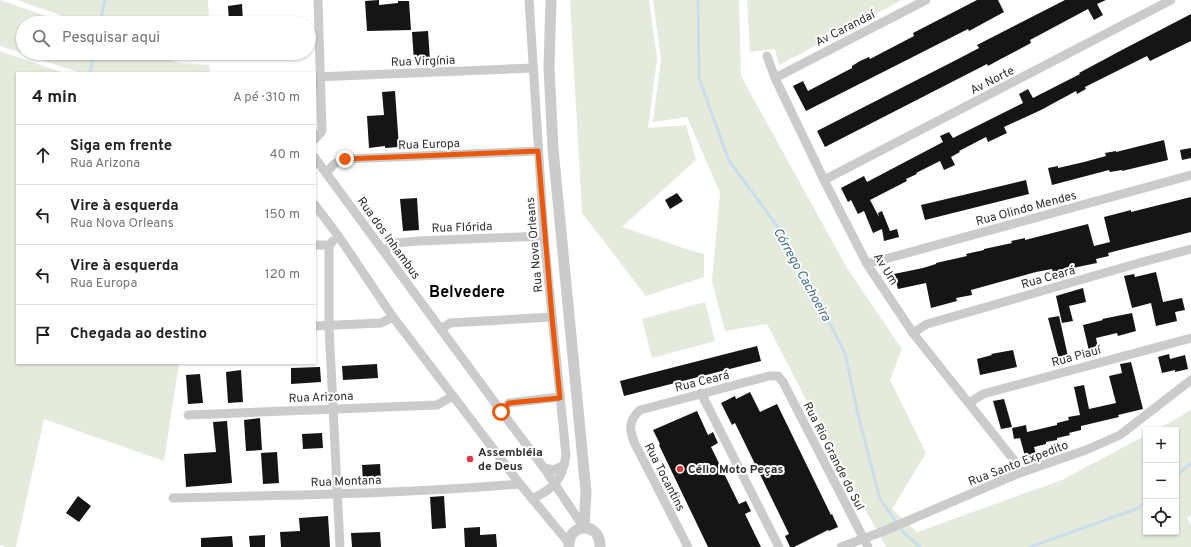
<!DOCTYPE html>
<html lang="pt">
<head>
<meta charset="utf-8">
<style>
  body { margin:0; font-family:Overpass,sans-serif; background:#f2f2f2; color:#202124 }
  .controls { position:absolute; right:12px; bottom:12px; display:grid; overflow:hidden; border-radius:0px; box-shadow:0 1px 3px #0004 }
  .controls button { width:36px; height:36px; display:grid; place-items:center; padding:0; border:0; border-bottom:1px solid #e0e0e0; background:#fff; color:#202124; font:20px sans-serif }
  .stop { position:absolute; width:12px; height:12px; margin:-9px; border:3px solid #ea580c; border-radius:50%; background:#fff }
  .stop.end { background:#ea580c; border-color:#fff; box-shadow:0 1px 4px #0008 }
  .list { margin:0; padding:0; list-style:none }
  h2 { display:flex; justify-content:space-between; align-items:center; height:52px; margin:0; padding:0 16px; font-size:17px }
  h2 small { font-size:13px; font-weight:400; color:#757577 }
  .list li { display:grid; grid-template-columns:26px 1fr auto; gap:12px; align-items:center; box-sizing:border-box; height:60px; padding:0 16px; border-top:1px solid #e0e0e0 }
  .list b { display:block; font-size:15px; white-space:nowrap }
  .list p { margin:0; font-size:13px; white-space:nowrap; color:#757577 }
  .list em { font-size:13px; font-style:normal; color:#757577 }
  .icon { flex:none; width:22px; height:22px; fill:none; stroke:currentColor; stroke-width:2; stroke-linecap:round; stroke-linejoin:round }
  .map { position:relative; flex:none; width:1191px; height:547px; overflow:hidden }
  .search { position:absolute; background:#fff; box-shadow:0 1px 3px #0004; left:16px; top:16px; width:300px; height:44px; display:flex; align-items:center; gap:10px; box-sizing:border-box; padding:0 14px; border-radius:22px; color:#757577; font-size:15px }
  .panel { position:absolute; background:#fff; box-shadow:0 1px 3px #0004; left:16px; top:72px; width:300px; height:292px; border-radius:0px }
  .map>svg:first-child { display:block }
</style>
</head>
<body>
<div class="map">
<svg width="1191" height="547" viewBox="0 0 1191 547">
  <rect width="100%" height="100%" fill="#fff"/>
  <!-- green -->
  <g fill="#e4ebdd">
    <polygon points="0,0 66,23 23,23 23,53 151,53 180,63 209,65 210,73 81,73 0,46"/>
    <polygon points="17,0 208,0 209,23 83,23"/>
    <polygon points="570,0 649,0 657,59 648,128 686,125 696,160 622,227 683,248 704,254 704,277 646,296 582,213"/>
    <polygon points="653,0 739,0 741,76 847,268 902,349 890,380 926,453 892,509 917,532 1062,480 1146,435 1146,532 1176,532 1176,430 1156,430 1183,415 1191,409 1191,515 1187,518 1191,525 1191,547 886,547 830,446 767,324 725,331 712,281 720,193 687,117 653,122 661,59"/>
    <polygon points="747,0 902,0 779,65 775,49 750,52"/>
    <polygon points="0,51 64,73 17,73 17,363 179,363 164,461 44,419 16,547 5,547 0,545"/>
    <polygon points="171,53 210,53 210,59 183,57"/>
    <polygon points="705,302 715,341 652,358 642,319"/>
  </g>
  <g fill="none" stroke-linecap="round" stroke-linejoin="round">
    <!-- stream -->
    <g stroke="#caddea" stroke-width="3">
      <polyline points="698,0 699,78 729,161 784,235 845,353 858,415 880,499 904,533 920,547"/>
      <polyline points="100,23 105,0"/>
      <polyline points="90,73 94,53"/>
      <polyline points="1176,476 1191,463"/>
      <polyline points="1030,547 1139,508 1146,501"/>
    </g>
  </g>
  <!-- building -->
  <g fill="#151515">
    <polygon points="379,0 379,5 398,3 398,1 409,1 411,30 367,31 365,1"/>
    <polygon points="977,0 998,0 1004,12 969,31 968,29 806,111 793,86 803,81 808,91 852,68 852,66 860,61 869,57 870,59 914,36 913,33"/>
    <polygon points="1065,0 1106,0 1097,4 1103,15 1094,20 1088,9 1030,40 1031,43 997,61 988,66 987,64 825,147 817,131 960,58 979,48 977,45"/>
    <polygon points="242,4 243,23 229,23 228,6"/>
    <polygon points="1191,14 1191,41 1150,61 1147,56 1085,87 1086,89 1077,94 1076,91 1041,110 1004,127 1007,133 988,142 986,137 959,151 960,152 951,157 955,165 944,170 940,161 916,173 917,174 906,179 907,181 870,200 879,217 878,213 882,211 890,231 897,229 899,237 884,241 882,229 873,233 864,211 858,214 851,200 848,202 841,188 864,176 867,182 943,142 940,136 949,132 953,138 1023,103 1019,94 1028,89 1033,98 1080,74 1079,73 1120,51"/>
    <polygon points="428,31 430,60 414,61 412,32"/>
    <polygon points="395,91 399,147 385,148 385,146 369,148 367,116 384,115 382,92"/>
    <polygon points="1164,140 1168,160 1122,171 1122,170 1110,172 1109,170 1052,185 1048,168 1058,166 1058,168 1084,162 1106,156 1105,153 1116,151 1116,152"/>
    <polygon points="1191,148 1191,158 1182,160 1180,150"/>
    <polygon points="1026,180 1029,194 925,220 921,205"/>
    <polygon points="677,193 683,201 670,209 665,200"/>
    <polygon points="1191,197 1191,232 1108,253 1109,256 1096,259 1097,263 1053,272 1052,269 1036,272 971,290 972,295 956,298 957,301 931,308 926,283 898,289 894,274 923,268 936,264 936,263 967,256 966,254 984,250 984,249 1012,243 1011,241 1025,238 1025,240 1088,224 1094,246 1110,242 1104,217 1131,210 1131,212"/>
    <polygon points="417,198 419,230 403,231 400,199"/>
    <polygon points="1156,272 1163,302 1182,298 1185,310 1175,312 1177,321 1156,326 1151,303 1132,308 1124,276 1134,274 1135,277"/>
    <polygon points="1083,288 1086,302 1069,306 1073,321 1062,323 1056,296"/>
    <polygon points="1132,313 1136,331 1118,336 1117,333 1096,338 1098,348 1089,351 1083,325 1103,320 1102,319"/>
    <polygon points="1059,316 1069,361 1060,363 1048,318"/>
    <polygon points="757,346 761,361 624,396 620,381"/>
    <polygon points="1013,350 1017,367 980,375 977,359 992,355 991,354"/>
    <polygon points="1169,354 1170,359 1185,355 1188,369 1175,372 1175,370 1162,373 1158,357"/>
    <polygon points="1131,362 1143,409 1118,415 1119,417 1081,426 1081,430 1069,433 1070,435 1057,438 1057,440 1046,442 1046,444 1034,447 1036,454 1025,456 1020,438 1014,439 1012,428 1026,425 1027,432 1057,425 1057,423 1069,420 1068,417 1080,415 1074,387 1084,385 1089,409 1116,403 1109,376 1122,373 1120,364"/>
    <polygon points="377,364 378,378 343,380 342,366"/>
    <polygon points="320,367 321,382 291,384 291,368"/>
    <polygon points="241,370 243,402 228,403 226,372"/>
    <polygon points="200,374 203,403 188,404 186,375"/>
    <polygon points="750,392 760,412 777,404 831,515 832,514 838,527 829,531 828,530 794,547 790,547 785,536 789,534 735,423 732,425 721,403 735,396 736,399"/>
    <polygon points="1004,399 1012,427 1001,429 993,401"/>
    <polygon points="697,411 708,435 713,432 718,443 711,447 739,504 746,501 751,511 745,514 761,547 708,547 659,445 660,444 653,430"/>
    <polygon points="260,418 262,450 246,451 244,420"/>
    <polygon points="227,421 232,483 186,487 184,454 216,452 213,422"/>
    <polygon points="322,433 323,448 303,449 302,434"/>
    <polygon points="277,452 279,483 263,484 261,453"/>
    <polygon points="380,464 381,480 363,481 362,465"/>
    <polygon points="78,496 91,506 79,522 66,513"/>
    <polygon points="444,496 446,528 432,529 430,497"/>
    <polygon points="328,516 330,547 281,547 280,532 300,531 299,518"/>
    <polygon points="480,527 480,535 496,534 497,547 465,547 464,528"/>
    <polygon points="380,532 381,547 352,547 351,533"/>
    <polygon points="265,535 265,547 250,547 249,536"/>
    <polygon points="232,536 233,547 201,547 201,538"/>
  </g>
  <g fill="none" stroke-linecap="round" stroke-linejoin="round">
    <!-- minor -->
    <g stroke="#cbcbcb" stroke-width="9">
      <polyline points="529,0 544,236 566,455 564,465 554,470 544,468"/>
      <polyline points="767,56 775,78 824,180 867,264 913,333 1013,459 1017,474"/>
      <polyline points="315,77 533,68"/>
      <polyline points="775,78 926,0"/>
      <polyline points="315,139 322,131 318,0"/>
      <polyline points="315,158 501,411 544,468 584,528"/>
      <polyline points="326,173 334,164 345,159 538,151"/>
      <polyline points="824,180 1171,0"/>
      <polyline points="315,205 339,237 393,317 520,484 568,542"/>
      <polyline points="315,245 329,245 333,241"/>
      <polyline points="329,245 329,326 340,547"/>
      <polyline points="383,251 396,243 418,241 544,236"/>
      <polyline points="867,264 1191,175"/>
      <polyline points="315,326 381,323 393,317"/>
      <polyline points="441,329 450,323 552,317"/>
      <polyline points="913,333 927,324 1139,263 1191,249"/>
      <polyline points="701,393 779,547"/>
      <polyline points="969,403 983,394 1191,338"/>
      <polyline points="501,411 509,403 560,397"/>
      <polyline points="188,415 437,405 453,396"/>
      <path d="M173 498C289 495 405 494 520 484"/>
      <path d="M532 499C550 490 559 484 564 465"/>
      <path d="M688 547 635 444C629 430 628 421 640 410L769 376H778L783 382 868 547"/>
      <polyline points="841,547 884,531 1017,474 1086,450 1120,435 1191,380"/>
    </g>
    <!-- tertiary -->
    <g stroke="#cbcbcb" stroke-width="11">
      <polyline points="551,0 549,67 553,149 586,492 584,528"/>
      <path d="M569 547C567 522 601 521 600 547"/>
    </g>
  </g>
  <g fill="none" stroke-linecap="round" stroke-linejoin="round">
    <!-- route -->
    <polyline stroke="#ea580c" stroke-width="5" points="345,159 538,151 552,317 560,398 509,403 501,412"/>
  </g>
  <!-- markers -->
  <g fill="#de3841" stroke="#fff" stroke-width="1.5">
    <circle cx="470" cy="459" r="4"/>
    <circle cx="680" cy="469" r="4"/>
  </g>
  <g text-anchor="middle" stroke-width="4" stroke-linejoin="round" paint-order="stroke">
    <!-- street labels -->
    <g font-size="12" fill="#2e2e2e" stroke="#fff">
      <text transform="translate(845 28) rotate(-27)" y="4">Av Carandaí</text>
      <text transform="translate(423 61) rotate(-2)" y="4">Rua Virgínia</text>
      <text transform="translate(992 80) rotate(-27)" y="4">Av Norte</text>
      <text transform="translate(429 144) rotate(-2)" y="4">Rua Europa</text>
      <text transform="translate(1026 208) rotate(-15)" y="4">Rua Olindo Mendes</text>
      <text transform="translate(462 227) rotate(-2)" y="4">Rua Flórida</text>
      <text transform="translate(389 238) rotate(54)" y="4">Rua dos Inhambus</text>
      <text transform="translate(534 245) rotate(-95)" y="4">Rua Nova Orleans</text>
      <text transform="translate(886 269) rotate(58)" y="4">Av Um</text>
      <text transform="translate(1048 277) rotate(-16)" y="4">Rua Ceará</text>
      <text transform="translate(1076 356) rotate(-15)" y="4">Rua Piauí</text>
      <text transform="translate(702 381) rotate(-14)" y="4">Rua Ceará</text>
      <text transform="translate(321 397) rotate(-2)" y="4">Rua Arizona</text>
      <text transform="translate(834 456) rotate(63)" y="4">Rua Rio Grande do Sul</text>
      <text transform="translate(1018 463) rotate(-21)" y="4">Rua Santo Expedito</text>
      <text transform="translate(665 477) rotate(63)" y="4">Rua Tocantins</text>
      <text transform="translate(346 481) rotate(-2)" y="4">Rua Montana</text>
    </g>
    <!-- poi labels -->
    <g font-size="12" font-weight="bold" fill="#2e2e2e" stroke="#fff" text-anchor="start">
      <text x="478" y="456">Assembléia<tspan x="478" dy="14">de Deus</tspan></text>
      <text x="688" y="473">Célio Moto Peças</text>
    </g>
    <!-- water labels -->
    <g font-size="13" font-style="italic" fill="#406e8d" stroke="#fff">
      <text transform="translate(803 274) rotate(61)" y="5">Córrego Cachoeira</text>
    </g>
    <!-- district labels -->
    <g font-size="16" font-weight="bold" fill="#000" stroke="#fff">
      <text x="467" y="297">Belvedere</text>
    </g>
  </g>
</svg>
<div class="controls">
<button>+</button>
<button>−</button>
<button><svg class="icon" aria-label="locate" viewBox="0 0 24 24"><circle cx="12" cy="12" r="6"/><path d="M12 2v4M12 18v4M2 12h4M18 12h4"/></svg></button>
</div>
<div class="stop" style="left:501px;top:412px"></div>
<div class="stop end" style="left:345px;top:159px"></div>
<div class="search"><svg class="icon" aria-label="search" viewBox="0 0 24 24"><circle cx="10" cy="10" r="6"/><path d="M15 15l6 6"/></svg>Pesquisar aqui</div>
<section class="panel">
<h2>4 min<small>A pé · 310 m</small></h2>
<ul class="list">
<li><svg class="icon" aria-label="ahead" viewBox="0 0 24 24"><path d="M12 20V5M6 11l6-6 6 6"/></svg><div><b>Siga em frente</b><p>Rua Arizona</p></div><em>40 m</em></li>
<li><svg class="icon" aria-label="left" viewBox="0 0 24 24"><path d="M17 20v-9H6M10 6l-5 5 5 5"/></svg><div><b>Vire à esquerda</b><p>Rua Nova Orleans</p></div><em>150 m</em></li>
<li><svg class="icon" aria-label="left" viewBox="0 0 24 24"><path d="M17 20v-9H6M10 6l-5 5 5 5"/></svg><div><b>Vire à esquerda</b><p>Rua Europa</p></div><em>120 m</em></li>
<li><svg class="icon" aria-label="arrive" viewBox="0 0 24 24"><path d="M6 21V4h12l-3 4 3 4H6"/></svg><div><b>Chegada ao destino</b></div></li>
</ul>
</section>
</div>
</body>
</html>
